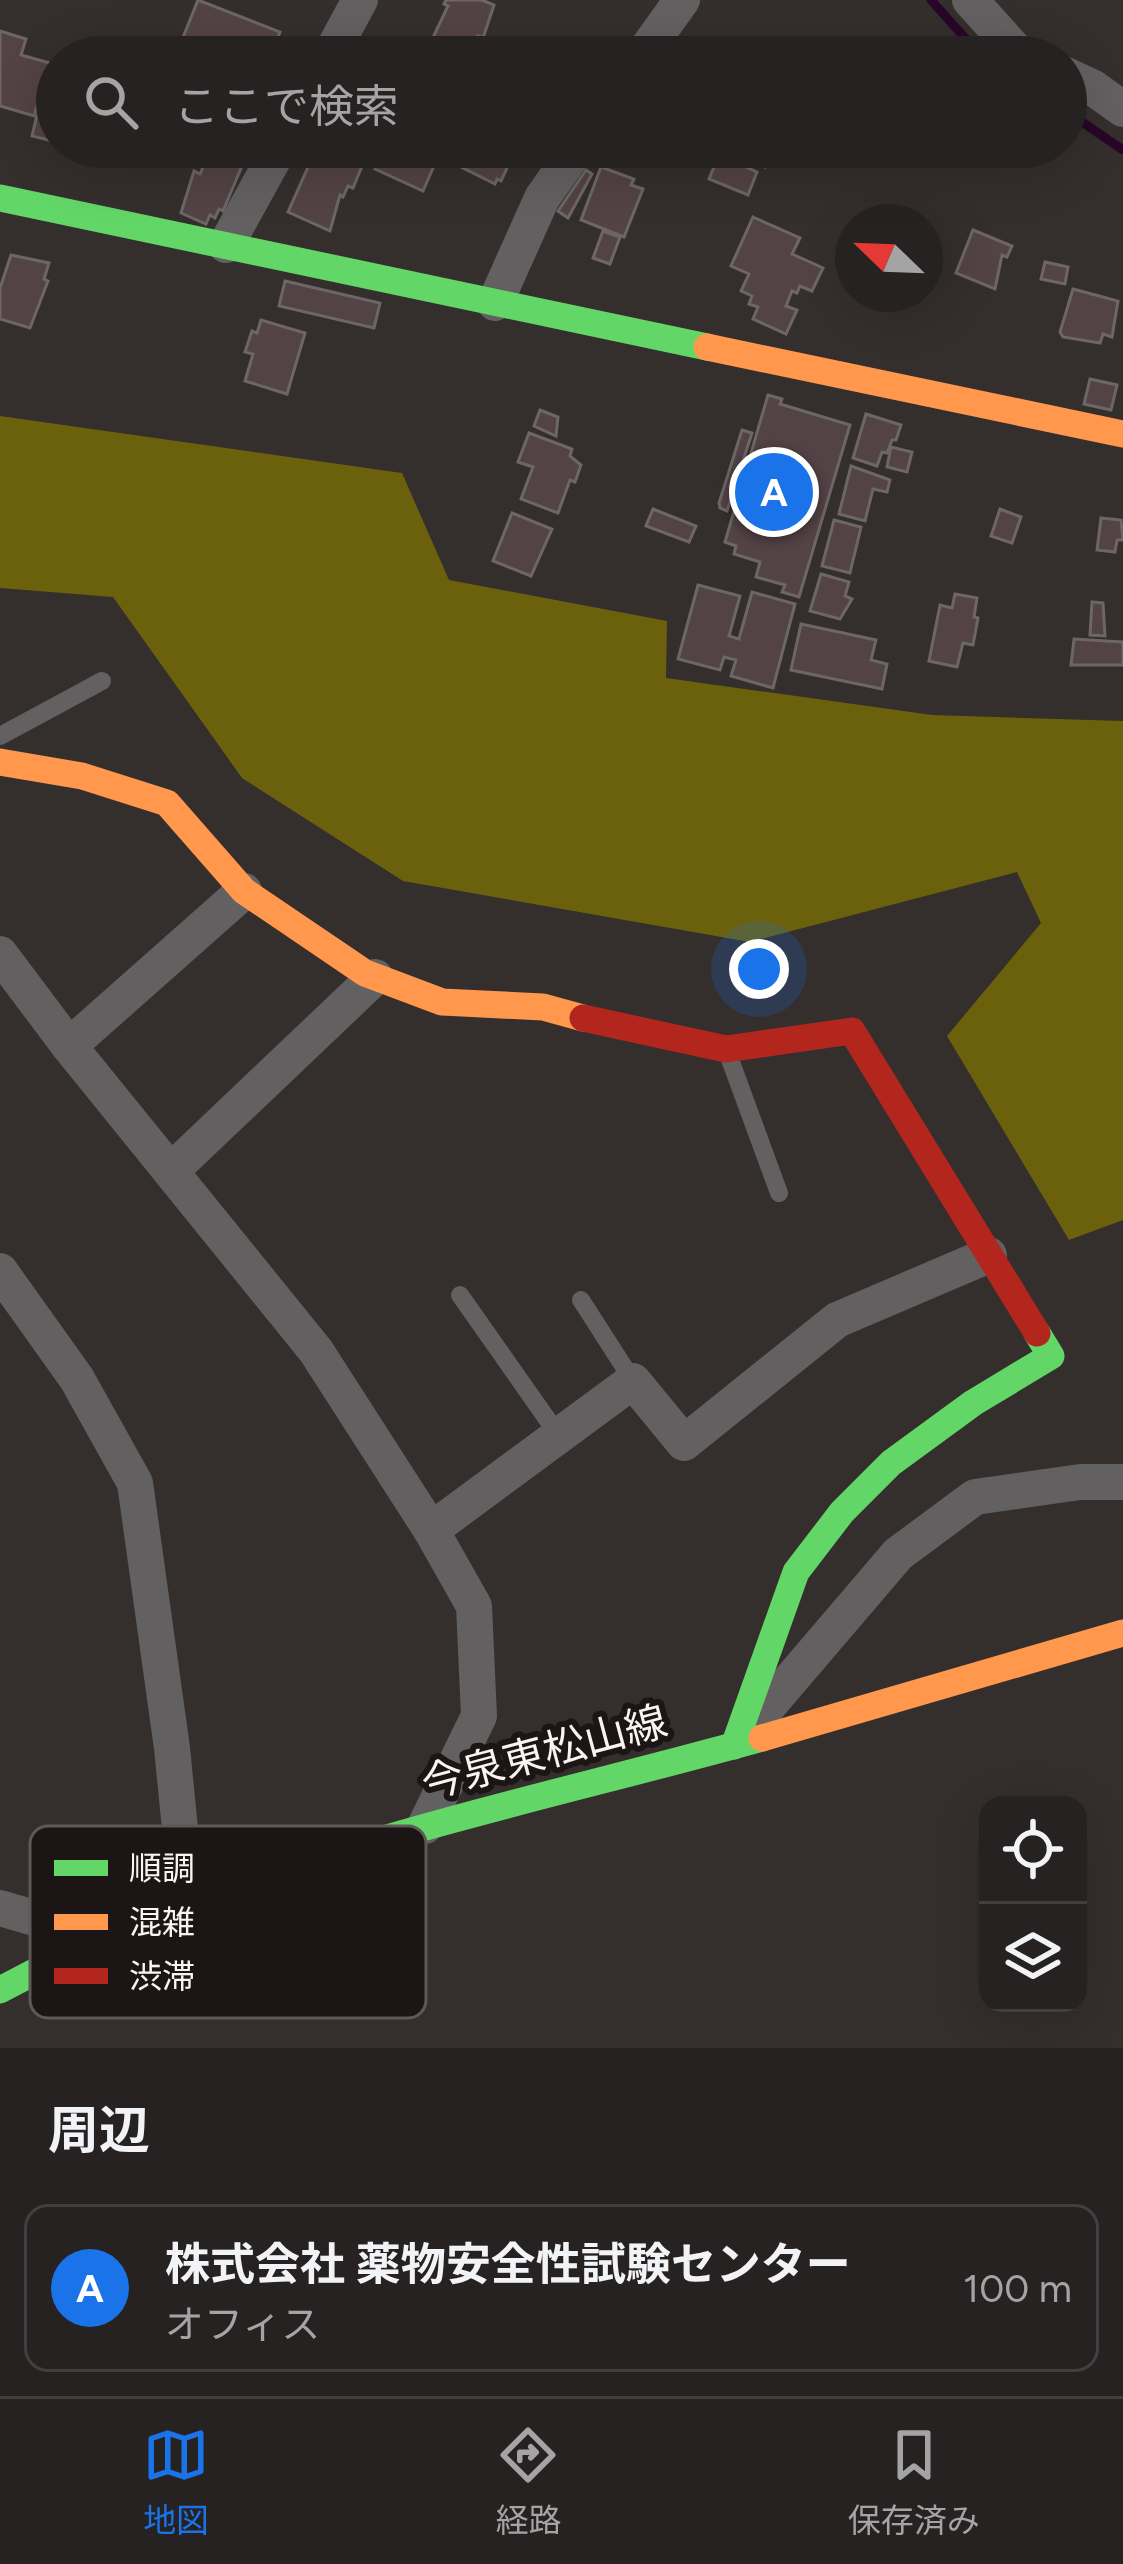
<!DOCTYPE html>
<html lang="ja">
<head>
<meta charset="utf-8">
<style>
  body { margin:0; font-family:Figtree,"Noto Sans JP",sans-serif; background:#332f2f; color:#f1f3f6 }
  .controls { position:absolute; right:36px; bottom:36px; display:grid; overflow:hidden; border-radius:24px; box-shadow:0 12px 48px #0002 }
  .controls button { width:108px; height:108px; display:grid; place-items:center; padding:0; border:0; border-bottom:3px solid #433f40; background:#272222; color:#f1f3f6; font:60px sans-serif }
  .compass { position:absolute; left:835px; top:204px; width:108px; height:108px; border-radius:50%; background:#272222; box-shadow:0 12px 48px #0002; rotate:293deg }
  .you { position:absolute; left:759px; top:969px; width:42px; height:42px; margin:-30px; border:9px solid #fff; border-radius:50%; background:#1a73e8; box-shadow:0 0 0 18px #1a73e833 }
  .badge { display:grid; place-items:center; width:78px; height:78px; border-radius:50%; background:#1a73e8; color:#fff; font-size:39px; font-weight:700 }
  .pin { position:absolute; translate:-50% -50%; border:6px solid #fff; box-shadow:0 3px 12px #0006 }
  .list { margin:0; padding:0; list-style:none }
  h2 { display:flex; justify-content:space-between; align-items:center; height:156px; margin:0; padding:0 48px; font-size:51px }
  h2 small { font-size:39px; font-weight:400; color:#a4a4a5 }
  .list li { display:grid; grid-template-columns:78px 1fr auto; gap:36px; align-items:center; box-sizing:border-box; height:168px; margin:0 24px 24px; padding:0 24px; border:3px solid #433f40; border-radius:24px }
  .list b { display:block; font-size:45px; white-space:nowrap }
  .list p { margin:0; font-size:39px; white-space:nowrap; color:#a4a4a5 }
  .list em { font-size:39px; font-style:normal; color:#a4a4a5 }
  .icon { flex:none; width:66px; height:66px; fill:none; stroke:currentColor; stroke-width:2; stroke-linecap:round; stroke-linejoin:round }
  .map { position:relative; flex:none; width:1123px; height:2048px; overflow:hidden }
  .search { position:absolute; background:#272222; box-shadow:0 12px 48px #0002; left:36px; right:36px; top:36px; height:132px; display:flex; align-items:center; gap:30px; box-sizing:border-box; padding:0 42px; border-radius:66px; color:#a4a4a5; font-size:45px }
  .sheet { height:348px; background:#272222 }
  nav { display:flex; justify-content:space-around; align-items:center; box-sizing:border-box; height:168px; border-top:3px solid #433f40; background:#272222; font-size:33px; color:#a4a4a5 }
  nav a { display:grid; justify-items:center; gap:6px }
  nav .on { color:#1a73e8 }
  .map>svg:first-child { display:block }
</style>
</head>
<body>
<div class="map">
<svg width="1123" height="2048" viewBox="0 0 1123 2048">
  <rect width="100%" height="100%" fill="#342e2d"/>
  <!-- forest -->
  <polygon fill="#6b610d" points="0,416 402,473 449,580 667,621 666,678 932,715 1123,721 1123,1220 1069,1240 947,1036 1041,923 1017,872 750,942 403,881 242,778 113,597 0,588"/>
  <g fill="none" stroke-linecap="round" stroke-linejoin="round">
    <!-- stream -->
    <g stroke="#280628" stroke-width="9">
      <polyline points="931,0 982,57"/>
      <polyline points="1066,111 1123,150"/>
    </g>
  </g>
  <!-- building -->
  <g fill="#534246" stroke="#6c6666" stroke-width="3">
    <polygon points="198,0 280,32 271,55 255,48 252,57 196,57 178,50"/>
    <polygon points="446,0 482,0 494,5 483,38 478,36 468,57 448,57 428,48 448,6 444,4"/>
    <polygon points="0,31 26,39 21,55 50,63 34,116 0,106"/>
    <polygon points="405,40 429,53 426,57 389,57 397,43 402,45"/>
    <polygon points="37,115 57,120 57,142 32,136"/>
    <polygon points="212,147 250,147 223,211 219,209 215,218 210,215 206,224 181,213 194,171 200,174"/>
    <polygon points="317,147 362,166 353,188 348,186 343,197 340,195 330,231 288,212"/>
    <polygon points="379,147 405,147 436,161 423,191 375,169 377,164 373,162"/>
    <polygon points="471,147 512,147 510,151 514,153 501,181 497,179 495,184 461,167"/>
    <polygon points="744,147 772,151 765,167 740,156"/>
    <polygon points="719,155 757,172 748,195 709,179"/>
    <polygon points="601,167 634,179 631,185 643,189 624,237 581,220"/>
    <polygon points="586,170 592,174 568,218 558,211"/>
    <polygon points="753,217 800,238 792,254 823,268 812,291 800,286 797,293 792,291 786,306 797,310 786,334 753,319 758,307 749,304 752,296 741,291 749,274 731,266"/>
    <polygon points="973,230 1012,246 1007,257 1002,255 995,289 956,273"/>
    <polygon points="603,231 620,237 610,264 593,258"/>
    <polygon points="11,255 49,263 44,279 48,281 30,328 0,319 0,288"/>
    <polygon points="1045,262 1068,267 1065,284 1041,279"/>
    <polygon points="285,281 380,303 374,328 279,306"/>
    <polygon points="1073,289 1118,301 1112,337 1103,334 1100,343 1063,337 1060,332"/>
    <polygon points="261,320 305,333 287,394 245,381 253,354 245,352 252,331 257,333"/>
    <polygon points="1090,379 1117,385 1111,410 1084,404"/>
    <polygon points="768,395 782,399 780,404 850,425 799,597 782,592 785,585 756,577 760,562 734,554 736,546 725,542"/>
    <polygon points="540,410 558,417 556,436 534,426"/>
    <polygon points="866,414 901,425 896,440 892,440 887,453 882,452 877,466 853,458"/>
    <polygon points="742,430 752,433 727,511 720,508 719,503"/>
    <polygon points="529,433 572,449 570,456 581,465 575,482 570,480 558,513 521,499 533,467 518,462"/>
    <polygon points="891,447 912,452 907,472 887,467"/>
    <polygon points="851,466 890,480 887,492 873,489 865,521 839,514"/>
    <polygon points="653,509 696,526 689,542 646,526"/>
    <polygon points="1000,509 1021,517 1012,543 991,536"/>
    <polygon points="512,513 552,529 531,576 493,561"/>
    <polygon points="1101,518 1121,520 1123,540 1117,540 1115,552 1097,550"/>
    <polygon points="834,520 861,527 850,573 822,566"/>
    <polygon points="821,574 849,582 845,596 852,599 840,619 810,611"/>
    <polygon points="698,585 740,596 729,636 739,639 752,592 795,604 773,688 731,676 736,660 724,657 720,670 678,659"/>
    <polygon points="955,594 977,598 974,617 978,618 973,645 963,643 957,667 929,661 940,605 952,608"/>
    <polygon points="1092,602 1103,603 1105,636 1090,635"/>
    <polygon points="801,624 876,640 871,660 887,664 882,689 791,670"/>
    <polygon points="1074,639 1123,642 1123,665 1071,665"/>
  </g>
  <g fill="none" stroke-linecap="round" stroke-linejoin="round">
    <!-- lane -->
    <g stroke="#626060" stroke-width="18">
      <polyline points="0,736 102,681"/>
      <polyline points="728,1054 779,1193"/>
      <polyline points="460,1295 559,1436"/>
      <polyline points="581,1300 633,1381"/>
    </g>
    <!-- street -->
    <g stroke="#626060" stroke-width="36">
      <polyline points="970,0 1016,51 1029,57"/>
      <polyline points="329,57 360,0"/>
      <polyline points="641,57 682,0"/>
      <polyline points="1066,75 1092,87 1123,109"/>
      <polyline points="226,245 280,147"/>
      <polyline points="495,303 542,198 578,147"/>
      <polyline points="0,954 69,1046 316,1351 431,1530 474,1606 479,1716 425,1826"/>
      <polyline points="69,1046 244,891"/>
      <polyline points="171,1171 375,977"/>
      <polyline points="0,1271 77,1379 135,1483 172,1748 187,1900"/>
      <polyline points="431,1530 633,1381 684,1443 837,1320 989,1255"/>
      <polyline points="752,1725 898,1554 975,1497 1080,1482 1123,1482"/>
      <polyline points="0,1908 100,1937"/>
    </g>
    <!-- fast -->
    <g stroke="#63d668" stroke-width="27">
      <polyline points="0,198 707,347"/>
      <polyline points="734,1746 796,1572 842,1512 891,1463 973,1403 1051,1356 1037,1333"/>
      <path d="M0 1990C244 1858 498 1811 762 1738"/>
    </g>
    <!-- slow -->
    <g stroke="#ff974d" stroke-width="27">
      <polyline points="707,347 1123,434"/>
      <polyline points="0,762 82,776 167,803 244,891 365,973 442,1002 543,1007 583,1018"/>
      <polyline points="762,1738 1123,1633"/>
    </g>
    <!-- jam -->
    <polyline stroke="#b3261e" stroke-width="27" points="583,1018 726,1049 852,1031 1037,1333"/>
  </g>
  <g text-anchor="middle" stroke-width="12" stroke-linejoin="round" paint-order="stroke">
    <!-- street labels -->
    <g font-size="42" fill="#faf3f1" stroke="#1b1615">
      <text transform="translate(544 1752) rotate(-15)" y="15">今泉東松山線</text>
    </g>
  </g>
  <!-- legend -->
  <rect x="30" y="1826" width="396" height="192" rx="18" fill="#1b1615" stroke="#5e5857" stroke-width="3"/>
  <rect x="54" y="1860" width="54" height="16" fill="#63d668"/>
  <rect x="54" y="1914" width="54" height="16" fill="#ff974d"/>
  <rect x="54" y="1968" width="54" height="16" fill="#b3261e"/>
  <g font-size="33" fill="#faf3f1">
    <text x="129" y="1880">順調</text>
    <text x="129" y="1934">混雑</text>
    <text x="129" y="1988">渋滞</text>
  </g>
</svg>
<div class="controls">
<button><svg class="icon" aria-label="locate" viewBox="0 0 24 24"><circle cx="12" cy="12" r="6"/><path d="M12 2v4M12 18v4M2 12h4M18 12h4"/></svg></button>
<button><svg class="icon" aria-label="layers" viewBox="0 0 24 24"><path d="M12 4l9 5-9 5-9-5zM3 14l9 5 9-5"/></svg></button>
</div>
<svg class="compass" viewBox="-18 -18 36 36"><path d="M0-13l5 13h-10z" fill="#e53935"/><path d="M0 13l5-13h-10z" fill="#a4a4a5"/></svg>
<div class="you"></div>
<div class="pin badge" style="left:774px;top:492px">A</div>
<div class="search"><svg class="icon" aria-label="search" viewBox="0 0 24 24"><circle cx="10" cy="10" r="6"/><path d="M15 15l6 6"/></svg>ここで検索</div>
</div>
<section class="sheet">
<h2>周辺<small></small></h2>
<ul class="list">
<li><span class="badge">A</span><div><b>株式会社 薬物安全性試験センター</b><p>オフィス</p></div><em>100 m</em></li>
</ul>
</section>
<nav>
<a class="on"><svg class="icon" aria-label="map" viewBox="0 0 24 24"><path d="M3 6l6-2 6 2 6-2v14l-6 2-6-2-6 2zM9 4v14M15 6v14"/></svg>地図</a>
<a><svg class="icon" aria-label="directions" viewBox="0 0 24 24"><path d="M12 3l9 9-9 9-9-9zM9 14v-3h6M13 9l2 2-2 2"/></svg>経路</a>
<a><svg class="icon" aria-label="saved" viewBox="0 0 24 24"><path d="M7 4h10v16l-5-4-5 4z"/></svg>保存済み</a>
</nav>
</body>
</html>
